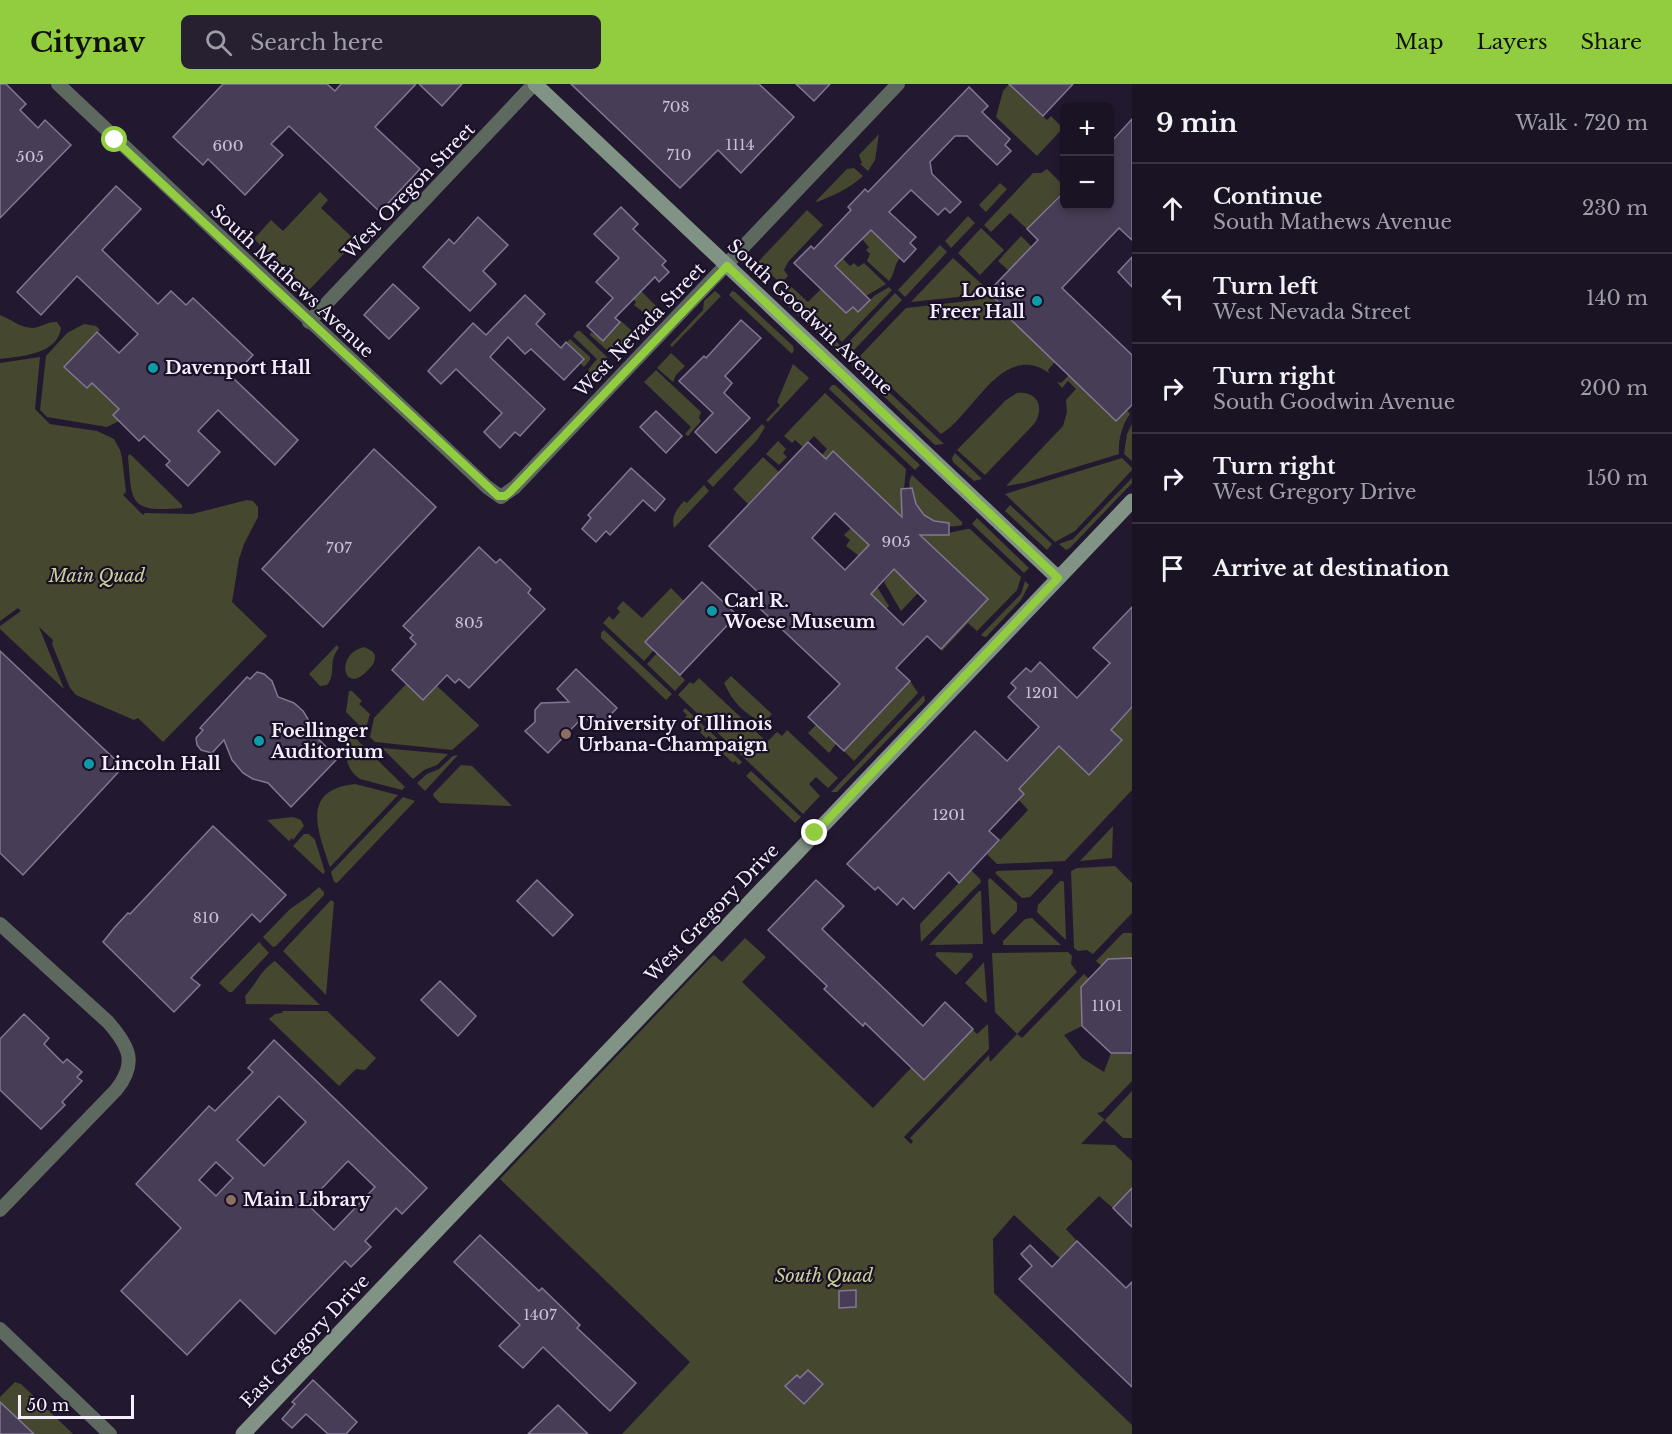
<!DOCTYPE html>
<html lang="en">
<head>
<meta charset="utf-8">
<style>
  body { margin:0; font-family:"Libre Baskerville",serif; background:#272031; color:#f1f3f6 }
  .controls { position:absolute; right:18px; top:18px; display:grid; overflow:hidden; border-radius:9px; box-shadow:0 3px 9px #0003 }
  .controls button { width:54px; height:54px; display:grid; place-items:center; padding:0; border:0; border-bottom:2px solid #383241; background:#1a1324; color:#f1f3f6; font:30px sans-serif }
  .scale { position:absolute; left:18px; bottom:15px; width:116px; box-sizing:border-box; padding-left:6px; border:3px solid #f4eefe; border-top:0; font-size:16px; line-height:21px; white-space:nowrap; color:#f4eefe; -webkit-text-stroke:4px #191026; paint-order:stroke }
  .stop { position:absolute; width:18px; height:18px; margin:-14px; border:4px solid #91cd3f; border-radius:50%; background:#fff }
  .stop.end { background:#91cd3f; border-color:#fff; box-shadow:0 2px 6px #0008 }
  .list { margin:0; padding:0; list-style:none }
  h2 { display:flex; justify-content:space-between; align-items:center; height:78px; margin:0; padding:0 24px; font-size:26px }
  h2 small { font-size:20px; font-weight:400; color:#9f9ea6 }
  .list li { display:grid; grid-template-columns:39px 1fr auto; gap:18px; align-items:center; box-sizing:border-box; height:90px; padding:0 24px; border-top:2px solid #383241 }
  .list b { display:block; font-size:22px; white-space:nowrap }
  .list p { margin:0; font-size:20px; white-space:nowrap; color:#9f9ea6 }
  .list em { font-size:20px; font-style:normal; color:#9f9ea6 }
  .icon { flex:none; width:33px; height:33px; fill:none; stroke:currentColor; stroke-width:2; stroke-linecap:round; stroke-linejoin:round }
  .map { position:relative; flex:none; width:1132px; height:1350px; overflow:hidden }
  header { display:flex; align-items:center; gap:36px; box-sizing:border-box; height:84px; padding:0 30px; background:#91cd3f; color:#111 }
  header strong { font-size:28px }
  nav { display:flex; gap:33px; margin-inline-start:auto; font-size:21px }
  .search { width:420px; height:54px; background:#272031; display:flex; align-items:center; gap:15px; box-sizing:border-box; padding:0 21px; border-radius:9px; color:#9f9ea6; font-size:22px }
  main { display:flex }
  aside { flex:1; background:#1a1324 }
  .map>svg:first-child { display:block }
</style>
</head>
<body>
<header>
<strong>Citynav</strong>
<div class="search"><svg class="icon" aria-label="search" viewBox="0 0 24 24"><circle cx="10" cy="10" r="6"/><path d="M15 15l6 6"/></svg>Search here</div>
<nav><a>Map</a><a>Layers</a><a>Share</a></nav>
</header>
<main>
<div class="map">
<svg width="1132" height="1350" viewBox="0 0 1132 1350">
  <rect width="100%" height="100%" fill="#221930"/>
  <!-- green -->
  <g fill="#45472f">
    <polygon points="1009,0 1047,36 1051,32 1063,44 1037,72 996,33 1003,7"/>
    <polygon points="879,50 875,76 868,87 860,80 862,79 859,71"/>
    <path d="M854 84 863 92C849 105 834 111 817 118L816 117 847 85Z"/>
    <polygon points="1047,85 1064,102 1064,106 1027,145 1010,129 991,148 984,141 1033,89 1041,89"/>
    <polygon points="1000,99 1007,105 986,128 979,121"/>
    <polygon points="320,108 328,116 321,124 356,157 309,206 254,155 271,136 283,147"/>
    <polygon points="807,126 823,141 788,178 784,186 788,192 784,196 808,218 821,205 846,229 853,223 858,228 874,212 889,203 892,206 842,258 758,178"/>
    <polygon points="968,132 975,139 951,164 945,157"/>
    <polygon points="981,144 1004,166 980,191 958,169"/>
    <path d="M871 146 900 174C894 180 895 190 889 197L867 177 870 170 866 166 869 163 862 155Z"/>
    <polygon points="1021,152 1032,163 1009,187 998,177"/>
    <polygon points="940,161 947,168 905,213 898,206"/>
    <polygon points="953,174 986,204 976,211 911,218"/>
    <polygon points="843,175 850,182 854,179 858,183 864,179 886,200 866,212 836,183"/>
    <polygon points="776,201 840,261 835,266 771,206"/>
    <polygon points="641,207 657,223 648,232 634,221 636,218 633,215"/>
    <polygon points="715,207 721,212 672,263 670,261 703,226 704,217"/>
    <polygon points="732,207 735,208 793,262 794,266 792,270 729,211"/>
    <path d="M988 208 1008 227 1005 230 1055 278 1048 286 1049 289C1002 256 973 332 941 350L859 273 906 224 978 216Z"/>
    <polygon points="895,209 902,216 853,267 846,261"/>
    <path d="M0 231C11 235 20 244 33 244 41 243 48 237 57 238L61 244C57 271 21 272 0 275Z"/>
    <polygon points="621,237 633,248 613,269 610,269 590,251 591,248 603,256"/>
    <polygon points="84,240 96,242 100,246 64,283 86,304 92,299 119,325 113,331 119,337 107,343 47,333 40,326 46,272 67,249"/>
    <polygon points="577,247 580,247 608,274 592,291 588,286 597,275 573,252"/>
    <polygon points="570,255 590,273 590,276 584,283 580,279 584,274 567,258"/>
    <polygon points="671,269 685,282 676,291 673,298 657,284"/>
    <polygon points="40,273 35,325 50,340 97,347 114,355 120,366 122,374 126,408 123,411 143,431 145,429 192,430 247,416 253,417 258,423 258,433 244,460 239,475 232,518 267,552 163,658 138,634 134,636 76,611 70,604 52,560 53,556 39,543 64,605 0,545 0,542 21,527 18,524 0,537 0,279"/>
    <polygon points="855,276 944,360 935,361 852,282"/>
    <polygon points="793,280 809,294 768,338 766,336 780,321 777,318"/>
    <polygon points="656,286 701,328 699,334 701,337 688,352 685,350 691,343 644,298"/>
    <path d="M1069 291 1116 336 1127 326 1130 330C1122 341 1118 356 1119 370L1024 399 1006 402 1063 342 1067 328 1066 316 1076 305 1068 297 1062 304 1057 298 1061 299Z"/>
    <polygon points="832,301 835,301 920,381 915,386 829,305"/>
    <polygon points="825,309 906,385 904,405 901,406 903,434 832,368 826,375 822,371 827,365 814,352 803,363 795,356 792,359 784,352"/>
    <path d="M1017 309C1038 307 1045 324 1034 340L985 391 957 366 1006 316Z"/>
    <polygon points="762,340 765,343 757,356 713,403 707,397"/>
    <polygon points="1132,340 1132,377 1124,370 1127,350"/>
    <polygon points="778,357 786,365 783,369 787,373 779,381 766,370"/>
    <polygon points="955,369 982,395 974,397 953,378 952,374"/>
    <path d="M130 370 182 421V424C128 429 132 418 128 372Z"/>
    <polygon points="763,373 779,388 748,420 733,405"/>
    <polygon points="1122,374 1132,384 1132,386 1075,447 1055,458 1005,410"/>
    <path d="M912 391 962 438V441C941 447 921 433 913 414 910 406 907 399 912 391Z"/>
    <polygon points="1132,394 1132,399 1070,464 1066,466 1059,460 1073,455"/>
    <path d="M704 401 709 407 674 444C671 432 677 425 684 417L687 419Z"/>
    <polygon points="1010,421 1052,460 1047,466 1005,427"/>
    <polygon points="977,434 1029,484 1024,489 972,440"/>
    <polygon points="851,444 869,461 859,472 846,462 850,456 844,451"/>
    <polygon points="967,445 970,445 1021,493 1017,506 977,547 968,539 942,567 941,565 988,515 920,450 948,451 949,449"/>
    <polygon points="894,485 918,509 901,527 884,498"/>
    <polygon points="851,491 872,495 889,522 886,525"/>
    <polygon points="1025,497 1029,501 1021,516 986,553 982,552 981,551 1021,510"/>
    <polygon points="671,504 684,517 654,566 644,577 603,539 609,532 613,536 620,528 617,524 623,517 642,534"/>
    <polygon points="604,546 672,610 666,616 601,554 601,549"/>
    <path d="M337 561 339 564C327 578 337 590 327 601L320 602 309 590Z"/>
    <path d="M364 563 372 567 375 571C375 579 373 581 367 587 344 612 334 570 364 563Z"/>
    <polygon points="657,569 685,596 675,607 647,580"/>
    <path d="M731 592 772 630 764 638C744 631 733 618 724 599Z"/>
    <polygon points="699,594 767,658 777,648 782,652 787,646 838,694 828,704 816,693 809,700 820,712 803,730 678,611 690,598 693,600"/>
    <polygon points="910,597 918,609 854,677 844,667"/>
    <polygon points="406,600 423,616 437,602 479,641 478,643 452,666 375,658 370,653 374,634"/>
    <polygon points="349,607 352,607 362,617 359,620 370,630 365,647 346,628"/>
    <polygon points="924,611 925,617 837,708 831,708"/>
    <polygon points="1132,623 1132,706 1065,777 997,780 987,770 1028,726 1019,716 1024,710 1019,705 1059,662 1089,691 1122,657 1111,646"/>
    <polygon points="685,624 742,678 739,681 735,677 733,679 711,658 713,656 709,652 706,654 685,634 687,631 683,627"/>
    <polygon points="816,641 836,660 829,669 808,649"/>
    <path d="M349 648 405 703 402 706 360 695C342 682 346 667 349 648Z"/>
    <polygon points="382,664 448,670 437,681 424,686 413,695"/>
    <polygon points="458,671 425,707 417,699 427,690 439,685 453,672"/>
    <polygon points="461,681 472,682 512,722 440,719 434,713 433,710"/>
    <polygon points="751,687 801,733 795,739 746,692"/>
    <path d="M355 700 398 711 330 783C318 746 300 706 355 700Z"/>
    <polygon points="403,713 415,717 337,799 334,798 331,788"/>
    <polygon points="293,733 301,736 304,742 293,756 292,754 289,757 267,736"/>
    <polygon points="1113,742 1112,774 1080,777"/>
    <polygon points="304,750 309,750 315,756 325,788 323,790 293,762"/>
    <polygon points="1115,782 1132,799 1132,829 1093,870 1087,866 1078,867 1074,864 1071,787 1077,784"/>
    <polygon points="1051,785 1053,786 1053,789 1030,813 1022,814 995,789 997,787"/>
    <polygon points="971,786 980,795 981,798 921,858 920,840"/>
    <polygon points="990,794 1017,819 1017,827 994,851 991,848 988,796"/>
    <polygon points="1060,797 1063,797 1064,799 1066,856 1037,828 1038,821"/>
    <polygon points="319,803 324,808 324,811 276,862 273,863 263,853 290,825 309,812"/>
    <polygon points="979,807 981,807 983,860 929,861"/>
    <polygon points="331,816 334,818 326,911 283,867"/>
    <polygon points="1032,834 1035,837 1061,861 1003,861 1003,857 1025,835"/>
    <polygon points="1123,849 1132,849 1132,874 1109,875 1102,882 1096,877"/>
    <polygon points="745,854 766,873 742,898 873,1024 911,984 925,996 972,945 977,950 988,940 989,965 904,1053 911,1060 913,1057 910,1054 989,971 990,978 1017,950 995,928 992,869 1068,868 1072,872 1071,880 1077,888 1017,950 1022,954 1084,890 1089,895 1082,942 1064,951 1082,974 1104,988 1111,969 1132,969 1132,997 1102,1028 1097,1029 1105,1036 1132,1007 1132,1054 1123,1054 1104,1036 1081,1060 1115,1061 1132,1077 1132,1104 1113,1124 1099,1112 1066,1145 1077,1157 1060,1174 1014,1131 993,1155 994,1209 1132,1341 1132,1350 622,1350 690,1278 500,1095 710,874 714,871 722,878"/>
    <polygon points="259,858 269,869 232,908 229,908 219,899"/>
    <polygon points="937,868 972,869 973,873 956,891 935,871"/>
    <path d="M275 877 276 878 320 921 246 920 245 912C256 900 261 886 275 877Z"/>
    <polygon points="984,878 987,917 986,919 965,899"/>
    <polygon points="283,927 327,927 376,974 365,986 356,985 339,1002 269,935 275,930 282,929"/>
    <polygon points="15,1298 21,1300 73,1350 34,1350 0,1318 0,1313"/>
  </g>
  <!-- building -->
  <g fill="#473d57" stroke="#827794" stroke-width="1.5" fill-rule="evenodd">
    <polygon points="0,0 6,0 26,20 20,26 38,44 45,36 71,61 0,134"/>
    <polygon points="223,0 327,0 335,7 341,0 416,0 375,43 420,85 380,128 289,42 271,60 283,71 245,111 208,75 203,81 173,53"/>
    <polygon points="419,0 462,0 442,22"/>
    <polygon points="571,0 759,0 794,33 741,89 718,66 680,104"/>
    <polygon points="796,0 830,0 814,17"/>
    <polygon points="1009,0 1073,0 1043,32"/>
    <polygon points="969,3 988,22 982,28 1010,55 1005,61 1011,67 997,81 967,52 955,52 930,78 932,90 961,118 950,129 945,124 938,131 911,106 889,128 916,153 910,159 916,165 904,178 871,146 835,182 870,216 858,228 853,223 846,229 794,179 811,162 814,165 851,126 848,123 865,105 868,108"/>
    <polygon points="1132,35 1132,156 1119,144 1062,204 1132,271 1132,321 1116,337 1005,230 1008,227 988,208 1038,156 1027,145 1065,107 1065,122 1110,122 1110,59"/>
    <polygon points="116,102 141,125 102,166 158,220 171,207 186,221 193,214 253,271 232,293 298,356 275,381 218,326 198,347 220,368 188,402 166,381 170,377 144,352 139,357 113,331 119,325 92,299 87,304 64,283 97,248 119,269 138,250 77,192 41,231 17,208"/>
    <polygon points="621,123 638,140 633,145 666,177 662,181 669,188 659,198 655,193 615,234 620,238 603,257 587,242 613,214 596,198 619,174 594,150"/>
    <polygon points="478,133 508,161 483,187 496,200 470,227 423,183 449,155 454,160"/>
    <polygon points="1132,173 1132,203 1118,188"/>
    <polygon points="393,200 419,224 389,255 364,231"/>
    <polygon points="525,211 545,230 536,240 561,264 566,258 584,275 564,296 531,265 525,270 508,253 490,273 545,325 520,352 515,348 500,364 484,348 502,329 456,285 441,300 428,287 473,239 486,251"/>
    <polygon points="741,236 761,254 725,292 732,299 724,309 750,334 716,369 695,348 713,329 679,297 704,272 706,274"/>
    <polygon points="656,327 682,352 666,369 640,343"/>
    <path d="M808 358 826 375 833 367 902 433 901 405 912 404 916 420 924 431 934 437 949 439V451H920L988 515 941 565 927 552 896 584 910 597 844 667 808 633 840 600 754 519 761 511 709 462ZM835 429 869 461 845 486 812 454ZM894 485 926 517 903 541 871 510Z"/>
    <polygon points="374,365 436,423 323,543 262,485"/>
    <polygon points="631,384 665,415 655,427 643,416 610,451 606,447 596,458 582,445 591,434 588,431"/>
    <polygon points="479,463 496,479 500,475 531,505 528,509 545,525 469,604 459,595 455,599 447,591 423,616 392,586 416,560 410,554 413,551 403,542"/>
    <polygon points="702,498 737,531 680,591 645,558"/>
    <polygon points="1132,523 1132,623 1111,646 1122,656 1089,691 1059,662 1019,705 1024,710 989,747 999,756 959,799 949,788 914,825 903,814 897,821 878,803 875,806 847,780 975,647 1007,677 1039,643 1008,613 1016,604 1011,599 1026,584 1031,588 1040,578 1077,614 1110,579 1093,564"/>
    <polygon points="0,567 123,683 23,791 0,769"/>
    <polygon points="576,585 617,624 597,645 584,632 548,669 525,647 535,638 535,626 541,619 569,618 557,605"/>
    <polygon points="257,588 264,590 272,597 278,613 294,619 303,627 308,635 313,650 338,674 291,723 268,699 253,695 243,689 232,676 224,656 212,669 201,666 197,661 196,654 203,646 200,644 247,593 250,595"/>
    <polygon points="213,742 286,811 260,838 252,830 191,894 200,901 174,928 103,858 115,843 128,829 130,830"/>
    <polygon points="537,796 573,831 553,852 517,817"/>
    <polygon points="816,796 844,822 822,845 923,942 945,918 973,945 924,996 865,939 863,942 824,905 827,902 768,846"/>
    <polygon points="1132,874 1132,969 1111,969 1082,942 1081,903 1108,875"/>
    <polygon points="440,897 476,932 458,952 421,916"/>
    <polygon points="24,930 49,954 44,960 63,979 67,975 82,988 77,993 82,997 62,1018 65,1021 41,1045 0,1006 0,955"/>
    <path d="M274 956 427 1104 402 1130 396 1124 365 1157 371 1163 351 1183 345 1177 275 1250 240 1216 187 1271 121 1207 181 1144 136 1100 209 1022 215 1027 253 988 248 984ZM279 1012 306 1038 264 1082 237 1056ZM348 1077 375 1103 334 1146 307 1120ZM216 1078 233 1094 216 1112 199 1096Z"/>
    <polygon points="1132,1104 1132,1143 1113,1124"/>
    <polygon points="480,1151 539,1207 542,1204 580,1241 577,1244 636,1299 610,1327 543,1263 523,1284 499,1262 520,1241 454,1178"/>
    <polygon points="1077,1157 1126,1204 1132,1198 1132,1303 1019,1195 1032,1182 1021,1170 1030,1161 1052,1183"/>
    <polygon points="856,1206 856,1223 839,1224 839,1207"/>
    <polygon points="808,1286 823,1300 804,1320 785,1302 797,1291 800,1294"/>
    <polygon points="313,1296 357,1338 346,1350 328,1350 306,1330 292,1344 282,1335 295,1320 292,1318"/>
    <polygon points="0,1318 34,1350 0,1350"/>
    <polygon points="558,1321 588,1350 528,1350"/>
  </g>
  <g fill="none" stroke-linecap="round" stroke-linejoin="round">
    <!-- street -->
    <g stroke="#5d685f" stroke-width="14">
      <polyline points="58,0 487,403 501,413 515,403 898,0"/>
      <polyline points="309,238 534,0"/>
      <path d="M0 840 108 938C129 962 138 979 116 1006L0 1126"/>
      <polyline points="0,1245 110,1350"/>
    </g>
    <!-- secondary -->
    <g stroke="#809385" stroke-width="15">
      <polyline points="535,0 1058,494"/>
      <polyline points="243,1350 1132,417"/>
    </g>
  </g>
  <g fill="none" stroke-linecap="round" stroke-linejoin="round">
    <!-- route -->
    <polyline stroke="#91cd3f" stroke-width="8" points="115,56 498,412 505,412 510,408 727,182 1058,494 815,749"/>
  </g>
  <!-- markers -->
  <g fill="#0f9aa8" stroke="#191026" stroke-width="2">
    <circle cx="1037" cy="217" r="6"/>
    <circle cx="153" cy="284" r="6"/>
    <circle cx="712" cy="527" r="6"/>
    <circle cx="259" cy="657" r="6"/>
    <circle cx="89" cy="680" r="6"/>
  </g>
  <g fill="#8d6e63" stroke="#191026" stroke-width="2">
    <circle cx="566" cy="650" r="6"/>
    <circle cx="231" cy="1116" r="6"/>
  </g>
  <g text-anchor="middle" stroke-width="4.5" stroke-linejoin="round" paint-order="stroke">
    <!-- number labels -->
    <g font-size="15" fill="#c9c2d4">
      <text x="676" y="28">708</text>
      <text x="740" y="66">1114</text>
      <text x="228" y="67">600</text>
      <text x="679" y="76">710</text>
      <text x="30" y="78">505</text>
      <text x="896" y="463">905</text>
      <text x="339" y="469">707</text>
      <text x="469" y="544">805</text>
      <text x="1042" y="614">1201</text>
      <text x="949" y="736">1201</text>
      <text x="206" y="839">810</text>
      <text x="1107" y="927">1101</text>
      <text x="540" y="1236">1407</text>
    </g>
    <!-- street labels -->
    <g font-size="18" fill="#f4eefe" stroke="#191026">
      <text transform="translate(409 107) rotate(-46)" y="6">West Oregon Street</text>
      <text transform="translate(292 197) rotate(43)" y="6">South Mathews Avenue</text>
      <text transform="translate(810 233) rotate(43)" y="6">South Goodwin Avenue</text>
      <text transform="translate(640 246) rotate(-46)" y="6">West Nevada Street</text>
      <text transform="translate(712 829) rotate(-46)" y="6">West Gregory Drive</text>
      <text transform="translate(305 1257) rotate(-46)" y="6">East Gregory Drive</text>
    </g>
    <!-- poi labels -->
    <g font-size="18" font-weight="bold" fill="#f4eefe" stroke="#191026" text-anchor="start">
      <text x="1025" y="213" text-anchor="end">Louise<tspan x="1025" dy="21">Freer Hall</tspan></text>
      <text x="165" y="290">Davenport Hall</text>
      <text x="724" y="523">Carl R.<tspan x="724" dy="21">Woese Museum</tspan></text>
      <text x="578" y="646">University of Illinois<tspan x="578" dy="21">Urbana-Champaign</tspan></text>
      <text x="271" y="653">Foellinger<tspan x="271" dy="21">Auditorium</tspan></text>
      <text x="101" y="686">Lincoln Hall</text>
      <text x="243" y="1122">Main Library</text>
    </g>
    <!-- park labels -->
    <g font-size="18" font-style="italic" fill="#cbd099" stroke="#191026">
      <text x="97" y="498">Main Quad</text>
      <text x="824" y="1198">South Quad</text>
    </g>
  </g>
</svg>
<div class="controls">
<button>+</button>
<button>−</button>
</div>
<div class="scale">50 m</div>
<div class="stop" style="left:115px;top:56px"></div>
<div class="stop end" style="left:815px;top:749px"></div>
</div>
<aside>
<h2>9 min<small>Walk · 720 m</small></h2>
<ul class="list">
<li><svg class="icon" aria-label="ahead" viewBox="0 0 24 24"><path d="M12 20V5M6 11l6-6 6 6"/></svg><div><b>Continue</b><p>South Mathews Avenue</p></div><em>230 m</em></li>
<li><svg class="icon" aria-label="left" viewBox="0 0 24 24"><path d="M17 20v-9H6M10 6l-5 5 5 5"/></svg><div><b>Turn left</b><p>West Nevada Street</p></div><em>140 m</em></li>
<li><svg class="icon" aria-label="right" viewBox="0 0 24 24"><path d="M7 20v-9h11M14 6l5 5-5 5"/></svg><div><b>Turn right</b><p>South Goodwin Avenue</p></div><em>200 m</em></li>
<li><svg class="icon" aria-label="right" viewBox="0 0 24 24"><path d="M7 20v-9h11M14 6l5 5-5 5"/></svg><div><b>Turn right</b><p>West Gregory Drive</p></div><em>150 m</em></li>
<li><svg class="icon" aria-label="arrive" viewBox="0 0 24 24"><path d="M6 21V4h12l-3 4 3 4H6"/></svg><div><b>Arrive at destination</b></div></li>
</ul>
</aside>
</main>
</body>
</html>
